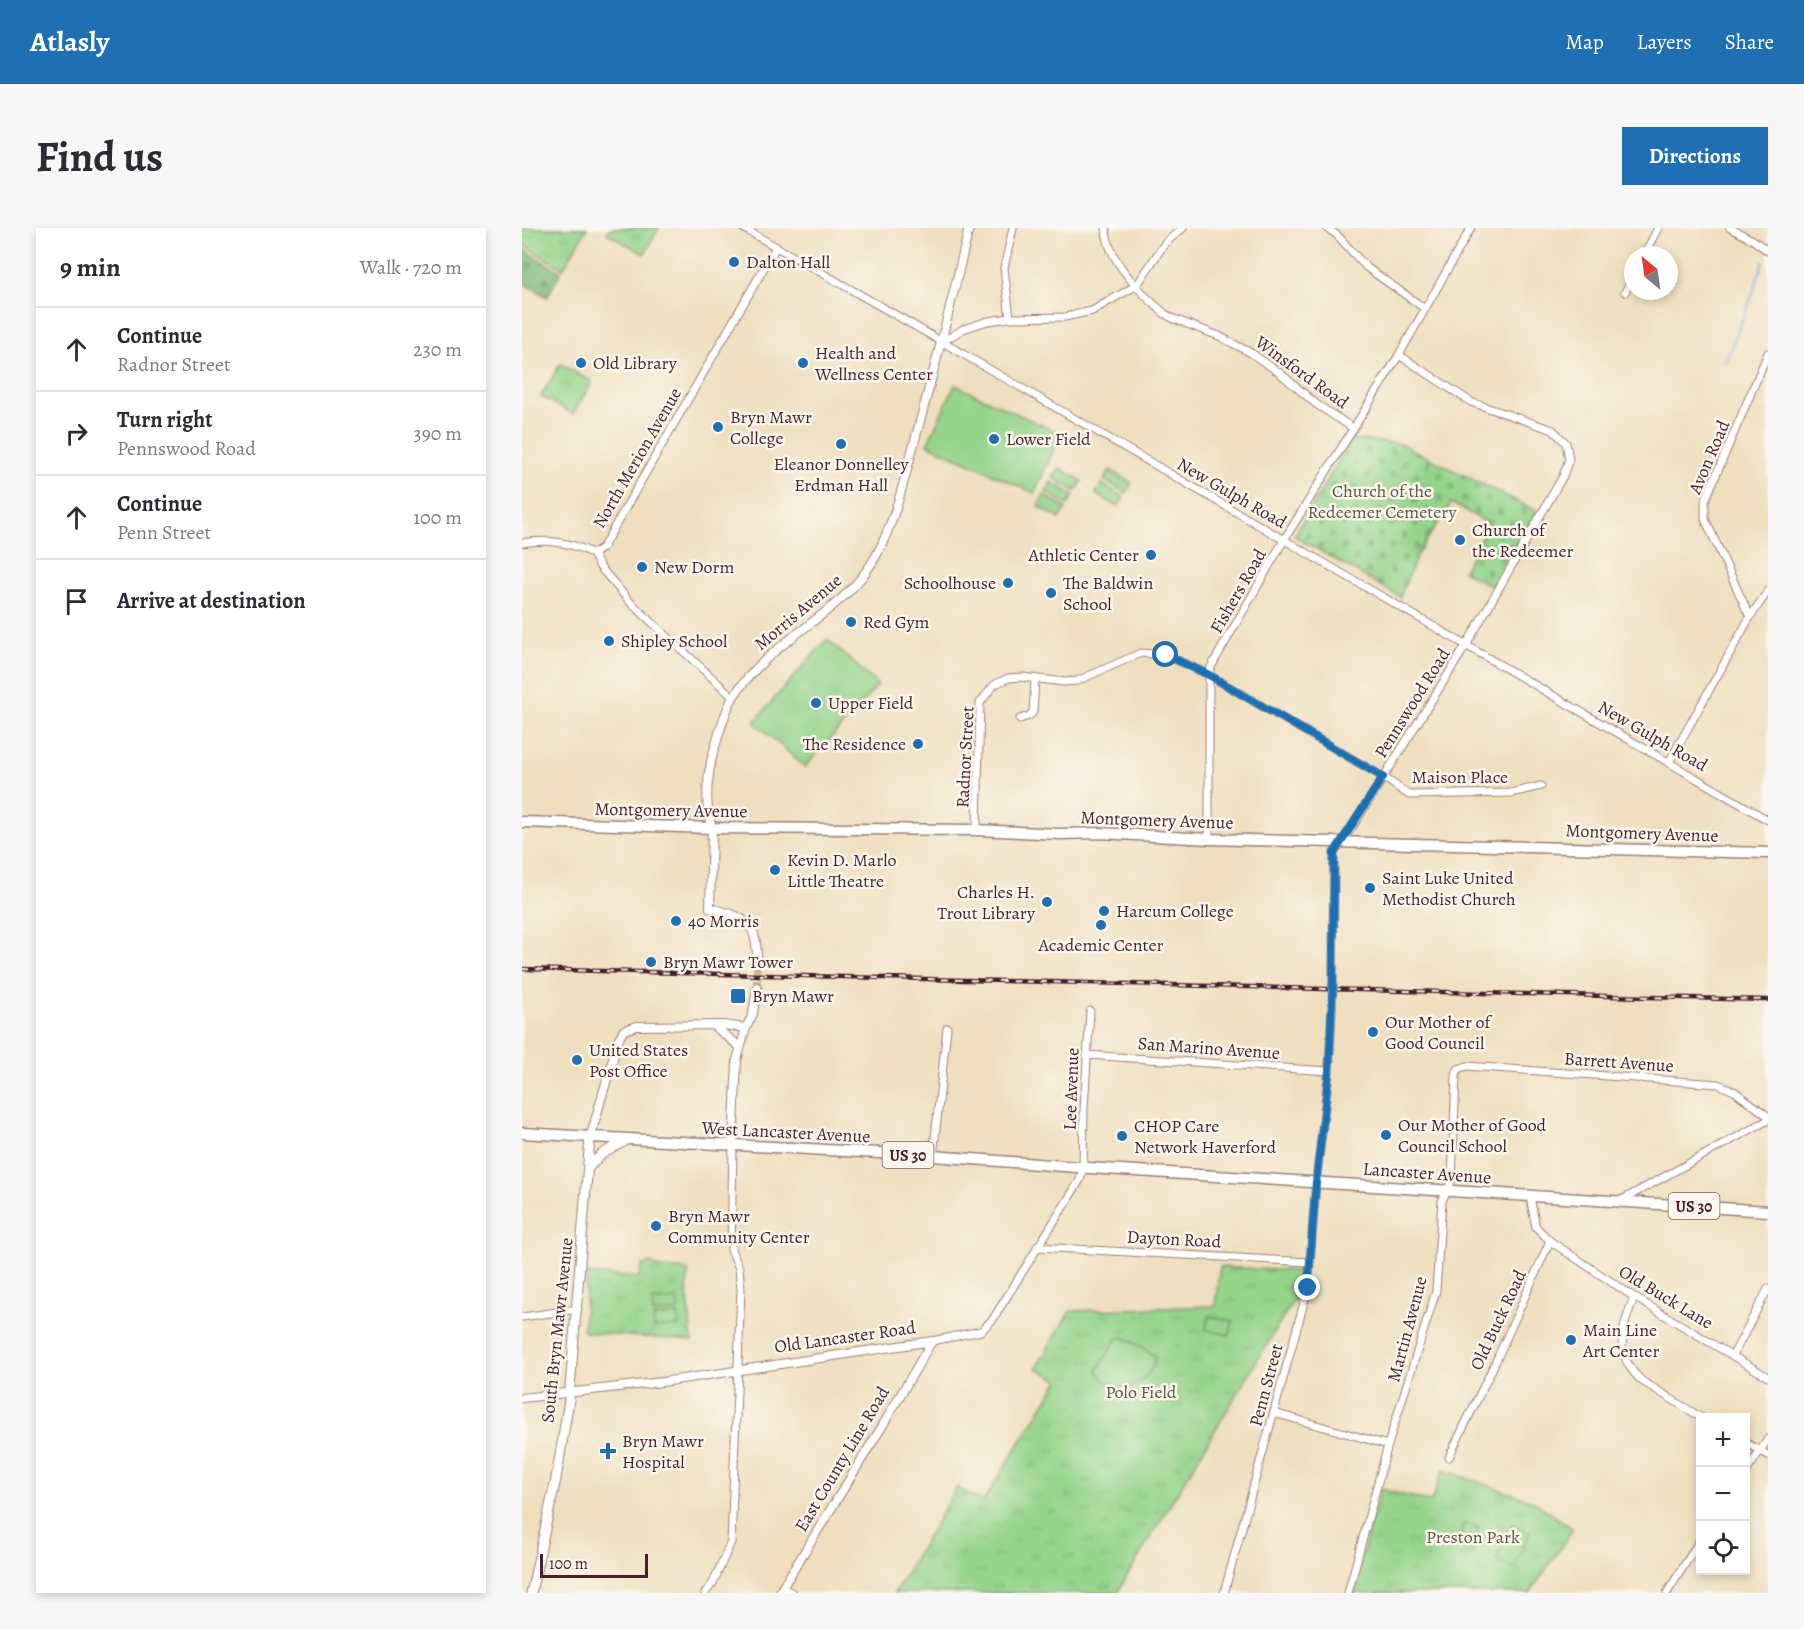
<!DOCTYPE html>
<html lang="en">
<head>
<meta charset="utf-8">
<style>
  body { margin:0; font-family:Alegreya,serif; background:#f7f7f7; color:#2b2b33 }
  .controls { position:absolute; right:18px; bottom:18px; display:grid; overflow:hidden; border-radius:0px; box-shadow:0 3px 9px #0003 }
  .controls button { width:54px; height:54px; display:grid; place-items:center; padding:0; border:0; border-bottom:2px solid #e1e1e2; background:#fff; color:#2b2b33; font:30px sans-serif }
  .compass { position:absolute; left:1102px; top:18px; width:54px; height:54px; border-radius:50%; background:#fff; box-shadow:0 3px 9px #0003; rotate:331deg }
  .scale { position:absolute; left:18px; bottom:15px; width:108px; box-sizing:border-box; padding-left:6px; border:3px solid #4a1f2b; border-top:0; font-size:16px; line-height:21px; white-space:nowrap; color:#4a1f2b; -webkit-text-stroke:4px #fbf7ec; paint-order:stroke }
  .stop { position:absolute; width:18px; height:18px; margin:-14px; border:4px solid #1f6fb2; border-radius:50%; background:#fff }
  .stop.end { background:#1f6fb2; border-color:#fff; box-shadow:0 2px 6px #0008 }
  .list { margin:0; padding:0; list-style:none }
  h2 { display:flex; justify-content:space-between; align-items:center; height:78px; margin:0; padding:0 24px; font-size:26px }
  h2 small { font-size:20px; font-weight:400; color:#7c7c81 }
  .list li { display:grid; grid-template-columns:39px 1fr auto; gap:18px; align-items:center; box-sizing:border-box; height:84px; padding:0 24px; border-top:2px solid #e1e1e2 }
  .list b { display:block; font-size:22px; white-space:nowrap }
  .list p { margin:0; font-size:20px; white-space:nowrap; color:#7c7c81 }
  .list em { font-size:20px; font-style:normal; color:#7c7c81 }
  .icon { flex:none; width:33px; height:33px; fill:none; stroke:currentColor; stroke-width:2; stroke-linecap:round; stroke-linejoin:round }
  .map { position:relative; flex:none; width:1246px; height:1365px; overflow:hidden; border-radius:0px }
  header { display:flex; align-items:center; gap:36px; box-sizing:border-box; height:84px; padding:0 30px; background:#1f6fb2; color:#fff }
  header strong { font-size:28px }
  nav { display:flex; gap:33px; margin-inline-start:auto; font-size:21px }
  .intro { display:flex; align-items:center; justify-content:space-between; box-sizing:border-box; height:144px; padding:0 36px }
  h1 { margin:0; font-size:42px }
  .button { padding:15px 27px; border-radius:0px; background:#1f6fb2; color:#fff; font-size:21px; font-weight:700 }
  main { display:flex; gap:36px; padding:0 36px }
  aside { flex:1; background:#fff; border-radius:0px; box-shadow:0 3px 9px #0003 }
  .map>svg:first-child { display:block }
</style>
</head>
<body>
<header>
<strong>Atlasly</strong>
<nav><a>Map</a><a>Layers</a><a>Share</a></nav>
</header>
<div class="intro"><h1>Find us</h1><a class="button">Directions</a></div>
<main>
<aside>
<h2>9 min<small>Walk · 720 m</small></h2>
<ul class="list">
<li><svg class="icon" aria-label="ahead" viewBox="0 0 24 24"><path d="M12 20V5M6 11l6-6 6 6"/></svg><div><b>Continue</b><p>Radnor Street</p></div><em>230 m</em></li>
<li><svg class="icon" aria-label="right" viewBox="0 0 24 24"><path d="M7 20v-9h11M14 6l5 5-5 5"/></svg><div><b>Turn right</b><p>Pennswood Road</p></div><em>390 m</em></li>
<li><svg class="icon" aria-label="ahead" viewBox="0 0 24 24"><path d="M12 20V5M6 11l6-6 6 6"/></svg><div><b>Continue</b><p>Penn Street</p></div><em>100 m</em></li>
<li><svg class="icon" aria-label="arrive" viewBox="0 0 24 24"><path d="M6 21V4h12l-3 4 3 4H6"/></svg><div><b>Arrive at destination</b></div></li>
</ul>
</aside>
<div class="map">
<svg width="1246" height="1365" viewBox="0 0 1246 1365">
  <defs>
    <pattern id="grass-tufts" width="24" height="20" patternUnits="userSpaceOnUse" patternTransform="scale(1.5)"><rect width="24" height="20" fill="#94d48b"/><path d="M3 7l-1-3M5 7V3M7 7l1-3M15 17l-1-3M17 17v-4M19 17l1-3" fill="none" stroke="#81b678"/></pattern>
    <pattern id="forest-firs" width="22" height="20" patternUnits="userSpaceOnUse" patternTransform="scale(1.5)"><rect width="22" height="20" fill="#77b677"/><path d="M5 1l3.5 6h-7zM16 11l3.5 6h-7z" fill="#649362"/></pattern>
    <pattern id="cemetery-stones" width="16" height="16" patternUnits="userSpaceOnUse" patternTransform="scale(1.5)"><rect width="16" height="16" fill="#94d48b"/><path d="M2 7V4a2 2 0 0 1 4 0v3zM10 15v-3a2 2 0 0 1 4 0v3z" fill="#81b678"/></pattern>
  </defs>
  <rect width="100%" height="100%" fill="#fbf7ec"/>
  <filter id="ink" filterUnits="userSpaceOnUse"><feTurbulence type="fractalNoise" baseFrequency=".0167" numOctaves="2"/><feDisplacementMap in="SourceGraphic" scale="12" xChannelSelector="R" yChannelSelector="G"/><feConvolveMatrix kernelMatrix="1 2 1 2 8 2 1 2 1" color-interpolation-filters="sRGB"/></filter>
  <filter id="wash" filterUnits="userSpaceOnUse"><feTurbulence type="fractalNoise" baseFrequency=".008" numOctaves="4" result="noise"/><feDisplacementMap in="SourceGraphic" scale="24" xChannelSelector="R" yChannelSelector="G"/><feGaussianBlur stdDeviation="1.35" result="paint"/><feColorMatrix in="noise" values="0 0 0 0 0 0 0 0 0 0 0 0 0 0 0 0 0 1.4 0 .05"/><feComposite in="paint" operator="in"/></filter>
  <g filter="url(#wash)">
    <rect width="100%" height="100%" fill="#efdfbf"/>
    <!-- grass -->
    <g fill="url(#grass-tufts)" stroke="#6f7a5b" stroke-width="1.5">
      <polygon points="0,0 65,0 41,41 0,16"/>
      <polygon points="88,0 137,0 122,26 85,5"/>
      <polygon points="38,136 70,154 51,186 19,168"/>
      <polygon points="128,1035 138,1040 166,1042 165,1062 170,1113 61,1104 65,1046 117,1050 120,1037"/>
      <polygon points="698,1039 779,1043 774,1068 595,1365 372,1365 435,1259 461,1274 537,1152 514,1140 548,1083 693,1078"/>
      <polygon points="921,1242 1011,1273 1051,1301 1008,1365 830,1365 858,1261 909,1274"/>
    </g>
    <!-- forest -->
    <polygon fill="url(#forest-firs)" stroke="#606a51" stroke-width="1.5" points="0,21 39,44 25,69 0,54"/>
    <!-- cemetery -->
    <polygon fill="url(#cemetery-stones)" stroke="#6f7a5b" stroke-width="1.5" points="830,211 879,216 1015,283 973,360 941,343 967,296 929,275 896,325 878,369 772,308"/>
    <!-- garden -->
    <g fill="#94d48b" stroke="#6f7a5b" stroke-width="1.5">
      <polygon points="433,157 539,206 512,265 405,216"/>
      <polygon points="537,240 560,253 554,263 531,250"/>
      <polygon points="588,242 610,255 604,265 582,252"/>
      <polygon points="529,254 552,267 546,277 524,264"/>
      <polygon points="580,256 602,269 596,279 574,266"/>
      <polygon points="522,267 544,280 538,291 516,278"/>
      <polygon points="305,411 356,457 283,539 232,494"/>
      <polygon points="155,1071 156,1083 131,1085 130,1073"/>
      <polygon points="156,1087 157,1098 132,1100 131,1089"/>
      <polygon points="687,1088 711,1093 707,1107 684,1102"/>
      <path d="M601 1109 634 1128C627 1160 592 1172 575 1142L595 1111Z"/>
      <polygon points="941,1296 956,1299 951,1324 936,1320"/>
      <polygon points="990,1296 1008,1304 992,1340 974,1333"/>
    </g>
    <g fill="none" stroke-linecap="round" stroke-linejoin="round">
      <!-- stream -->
      <polyline stroke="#70abe1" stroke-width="2" points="1203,134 1230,68 1241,34"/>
    </g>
  </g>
  <g filter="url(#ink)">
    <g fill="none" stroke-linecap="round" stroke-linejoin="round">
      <!-- tertiary-tunnel -->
      <polyline stroke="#ceb9a1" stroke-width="8" stroke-dasharray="8 4" stroke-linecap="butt" points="235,759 235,735"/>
      <!-- minor casing -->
      <g stroke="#9c7f75" stroke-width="9">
        <g id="minor">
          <polyline points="221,0 372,86 1246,592"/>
          <path d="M584 0C584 31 620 66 643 86L652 91 697 108 729 125 758 145 794 176 831 200"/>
          <polyline points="805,0 815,7 844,39 902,80"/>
          <polyline points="1208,0 1231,12 1246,23"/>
          <polyline points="1122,27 1136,0"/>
          <polyline points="1103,64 1111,49"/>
          <polyline points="488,90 482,40 491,0"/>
          <polyline points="420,114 441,101 466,93 488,90 543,89 570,83 615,57 643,15 661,0"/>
          <path d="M0 315C23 311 51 314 71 326L81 319 254 19"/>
          <polyline points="71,326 78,339 109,375 211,469"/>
          <polyline points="1228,389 1246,363"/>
          <polyline points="498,491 507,488 511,484 513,451"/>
          <polyline points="1147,534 1228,389 1183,291 1183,273 1246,125"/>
          <polyline points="455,602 458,475 472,457 486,450 501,449 542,454 555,453 619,425 644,427 687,447 861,549 887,567 989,565 1019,558"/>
          <polyline points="687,611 687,447 689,439 762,312 877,127 949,0"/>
          <polyline points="811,749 812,625 831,598 945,416 1041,248 1047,231 1044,215 1031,202 949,174 877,127"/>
          <polyline points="565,827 807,843"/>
          <polyline points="411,928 425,800"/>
          <polyline points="1098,973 1246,892"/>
          <polyline points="1028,1013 1112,1069 1246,1149"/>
          <polyline points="515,1019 788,1034"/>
          <path d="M1112 1069C1100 1102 1090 1126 1120 1153L1180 1190"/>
          <polyline points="0,1089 56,1081"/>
          <polyline points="410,1113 459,1103 471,1091 558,952 561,940 562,881 568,783"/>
          <polyline points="1211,1127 1246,1061"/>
          <polyline points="752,1185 866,1217"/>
          <polyline points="1224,1215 1246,1227"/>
          <polyline points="927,1229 974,1133 1028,1013 1014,999 1008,969"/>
          <polyline points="1224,1244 1246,1211"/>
          <polyline points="260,1360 271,1365"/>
          <polyline points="183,1365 191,1355 209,1314 219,1062 217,1040 209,1022 211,917"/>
          <polyline points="702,1365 786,1060 794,954 807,843 810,781"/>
          <polyline points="826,1365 866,1217 914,1063 920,973 930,952 934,847 936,841 945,838 1196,856 1212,863 1246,888"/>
          <polyline points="1145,1365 1178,1312"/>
        </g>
      </g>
      <!-- tertiary casing -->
      <g stroke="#9c7f75" stroke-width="10">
        <g id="tertiary">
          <path d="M235 735C236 695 225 689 188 680L190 600C182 575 185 544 193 519 198 503 203 482 212 468 250 409 322 387 354 328 374 291 383 248 394 208 413 139 431 69 447 0"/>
          <polyline points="192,798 218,819"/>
          <polyline points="68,910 97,810 102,802 115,798 201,797 224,800"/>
          <polyline points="211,917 215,832 224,800 231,786 235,759"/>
          <polyline points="0,1170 140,1154 410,1113"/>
          <polyline points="257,1365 361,1197 410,1113"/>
        </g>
      </g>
      <!-- secondary casing -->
      <g stroke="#9c7f75" stroke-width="11">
        <g id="secondary">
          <polyline points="66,940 80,926 105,912"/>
          <polyline points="9,1365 34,1251 47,1172 68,910"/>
        </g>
      </g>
      <!-- primary casing -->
      <g stroke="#9c7f75" stroke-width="13">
        <polyline id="primary" points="0,594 190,600 455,602 539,606 578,605 687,611 1246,625"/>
      </g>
      <!-- trunk casing -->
      <g stroke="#9c7f75" stroke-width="13">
        <polyline id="trunk" points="0,905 411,928 567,940 1246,983"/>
      </g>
      <!-- minor -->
      <use href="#minor" stroke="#fff" stroke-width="7"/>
      <!-- tertiary -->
      <use href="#tertiary" stroke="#fff" stroke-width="8"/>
      <!-- secondary -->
      <use href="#secondary" stroke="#fff" stroke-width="9"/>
      <!-- primary -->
      <use href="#primary" stroke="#fff" stroke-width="10"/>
      <!-- trunk -->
      <use href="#trunk" stroke="#fff" stroke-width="10"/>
      <!-- rail casing -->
      <g stroke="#4a1f2b" stroke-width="4.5">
        <polyline id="rail" points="0,741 1246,772"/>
      </g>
      <!-- rail -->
      <use href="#rail" stroke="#fbf7ec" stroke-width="2" stroke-dasharray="7" stroke-linecap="butt"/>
      <!-- minor-bridge casing -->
      <g stroke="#9c7f75" stroke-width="9" stroke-linecap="butt">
        <polyline id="minor-bridge" points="810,781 811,749"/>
      </g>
      <!-- minor-bridge -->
      <use href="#minor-bridge" stroke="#fff" stroke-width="7"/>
    </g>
  </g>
  <g fill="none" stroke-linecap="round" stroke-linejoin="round" filter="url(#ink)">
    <!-- route -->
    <polyline stroke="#1f6fb2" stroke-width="8" points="644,427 687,447 861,549 812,625 811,752 807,843 794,954 786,1060"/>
  </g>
  <!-- markers -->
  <g fill="#1f6fb2" stroke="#fbf7ec" stroke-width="2">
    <circle cx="212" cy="34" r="6"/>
    <circle cx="59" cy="135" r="6"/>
    <circle cx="281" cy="135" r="6"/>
    <circle cx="196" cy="199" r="6"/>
    <circle cx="472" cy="211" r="6"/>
    <circle cx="319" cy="216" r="6"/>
    <circle cx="938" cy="312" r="6"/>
    <circle cx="629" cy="327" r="6"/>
    <circle cx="120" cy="339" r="6"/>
    <circle cx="486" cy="355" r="6"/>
    <circle cx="529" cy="365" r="6"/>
    <circle cx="329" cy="394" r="6"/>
    <circle cx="87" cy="413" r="6"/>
    <circle cx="294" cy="475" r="6"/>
    <circle cx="396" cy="516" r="6"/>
    <circle cx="253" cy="642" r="6"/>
    <circle cx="848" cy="660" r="6"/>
    <circle cx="525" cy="674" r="6"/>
    <circle cx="582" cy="683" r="6"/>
    <circle cx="154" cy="693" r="6"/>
    <circle cx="579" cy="697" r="6"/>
    <circle cx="129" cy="734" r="6"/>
    <rect x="208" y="760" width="16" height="16" rx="3"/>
    <circle cx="851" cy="804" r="6"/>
    <circle cx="55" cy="832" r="6"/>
    <circle cx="864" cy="907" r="6"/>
    <circle cx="600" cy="908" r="6"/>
    <circle cx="134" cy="998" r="6"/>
    <circle cx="1049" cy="1112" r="6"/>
    <path d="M83 1214h6v6h6v6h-6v6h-6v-6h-6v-6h6z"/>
  </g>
  <g text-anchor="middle" stroke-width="5" stroke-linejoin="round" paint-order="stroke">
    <!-- shield labels -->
    <g fill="#fbf7ec" stroke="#7f6065" stroke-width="1.5">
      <rect x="360.5" y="914" width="51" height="26" rx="4.5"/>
      <rect x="1146.5" y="965" width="51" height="26" rx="4.5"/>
    </g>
    <g font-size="16" font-weight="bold" fill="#4a1f2b">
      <text x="386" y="933">US 30</text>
      <text x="1172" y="984">US 30</text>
    </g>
    <!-- poi labels -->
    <g font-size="18" fill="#4a1f2b" stroke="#fbf7ec" text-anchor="start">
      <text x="224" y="40">Dalton Hall</text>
      <text x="293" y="131">Health and<tspan x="293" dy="21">Wellness Center</tspan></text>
      <text x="71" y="141">Old Library</text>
      <text x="208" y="195">Bryn Mawr<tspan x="208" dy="21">College</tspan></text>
      <text x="484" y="217">Lower Field</text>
      <text x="319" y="242" text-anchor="middle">Eleanor Donnelley<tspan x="319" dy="21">Erdman Hall</tspan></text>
      <text x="950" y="308">Church of<tspan x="950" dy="21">the Redeemer</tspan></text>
      <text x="617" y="333" text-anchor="end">Athletic Center</text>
      <text x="132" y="345">New Dorm</text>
      <text x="474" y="361" text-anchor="end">Schoolhouse</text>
      <text x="541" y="361">The Baldwin<tspan x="541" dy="21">School</tspan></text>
      <text x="341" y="400">Red Gym</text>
      <text x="99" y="419">Shipley School</text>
      <text x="306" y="481">Upper Field</text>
      <text x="384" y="522" text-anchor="end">The Residence</text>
      <text x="265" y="638">Kevin D. Marlo<tspan x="265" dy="21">Little Theatre</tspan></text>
      <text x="860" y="656">Saint Luke United<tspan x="860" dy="21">Methodist Church</tspan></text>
      <text x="513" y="670" text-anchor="end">Charles H.<tspan x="513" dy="21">Trout Library</tspan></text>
      <text x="594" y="689">Harcum College</text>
      <text x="166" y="699">40 Morris</text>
      <text x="579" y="723" text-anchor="middle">Academic Center</text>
      <text x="141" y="740">Bryn Mawr Tower</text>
      <text x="230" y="774">Bryn Mawr</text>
      <text x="863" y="800">Our Mother of<tspan x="863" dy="21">Good Council</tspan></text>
      <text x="67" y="828">United States<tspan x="67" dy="21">Post Office</tspan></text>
      <text x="876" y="903">Our Mother of Good<tspan x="876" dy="21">Council School</tspan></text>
      <text x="612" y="904">CHOP Care<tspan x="612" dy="21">Network Haverford</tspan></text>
      <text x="146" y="994">Bryn Mawr<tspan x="146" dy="21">Community Center</tspan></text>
      <text x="1061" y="1108">Main Line<tspan x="1061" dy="21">Art Center</tspan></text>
      <text x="100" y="1219">Bryn Mawr<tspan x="100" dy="21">Hospital</tspan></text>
    </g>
    <!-- street labels -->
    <g font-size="18" fill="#4a1f2b" stroke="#fbf7ec">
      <text transform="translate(780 144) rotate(36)" y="6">Winsford Road</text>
      <text transform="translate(1187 229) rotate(-67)" y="6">Avon Road</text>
      <text transform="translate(115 230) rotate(-60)" y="6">North Merion Avenue</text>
      <text transform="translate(710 265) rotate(30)" y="6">New Gulph Road</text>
      <text transform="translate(716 363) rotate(-60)" y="6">Fishers Road</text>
      <text transform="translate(276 384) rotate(-40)" y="6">Morris Avenue</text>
      <text transform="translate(890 475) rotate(-58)" y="6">Pennswood Road</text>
      <text transform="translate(1131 508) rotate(30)" y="6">New Gulph Road</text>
      <text transform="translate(443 529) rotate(-87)" y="6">Radnor Street</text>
      <text x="938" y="555">Maison Place</text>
      <text transform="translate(149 582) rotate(1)" y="6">Montgomery Avenue</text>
      <text transform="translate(635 592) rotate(2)" y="6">Montgomery Avenue</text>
      <text transform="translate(1120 605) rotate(2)" y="6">Montgomery Avenue</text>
      <text transform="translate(687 820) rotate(4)" y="6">San Marino Avenue</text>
      <text transform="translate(1097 834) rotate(4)" y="6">Barrett Avenue</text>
      <text transform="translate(549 861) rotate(-88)" y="6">Lee Avenue</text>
      <text transform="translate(264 904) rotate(3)" y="6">West Lancaster Avenue</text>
      <text transform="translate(905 945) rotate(4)" y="6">Lancaster Avenue</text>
      <text transform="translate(652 1011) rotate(3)" y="6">Dayton Road</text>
      <text transform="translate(1144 1069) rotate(31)" y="6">Old Buck Lane</text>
      <text transform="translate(976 1092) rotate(-65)" y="6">Old Buck Road</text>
      <text transform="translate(885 1101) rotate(-75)" y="6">Martin Avenue</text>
      <text transform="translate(35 1102) rotate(-84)" y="6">South Bryn Mawr Avenue</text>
      <text transform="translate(323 1109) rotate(-8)" y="6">Old Lancaster Road</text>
      <text transform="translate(744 1157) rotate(-75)" y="6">Penn Street</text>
      <text transform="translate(320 1231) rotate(-59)" y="6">East County Line Road</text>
    </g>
    <!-- park labels -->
    <g font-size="18" fill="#605548" stroke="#fbf7ec">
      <text x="860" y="269">Church of the<tspan x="860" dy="21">Redeemer Cemetery</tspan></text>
      <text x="619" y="1170">Polo Field</text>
      <text x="951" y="1315">Preston Park</text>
    </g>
  </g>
</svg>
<div class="controls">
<button>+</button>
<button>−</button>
<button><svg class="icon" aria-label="locate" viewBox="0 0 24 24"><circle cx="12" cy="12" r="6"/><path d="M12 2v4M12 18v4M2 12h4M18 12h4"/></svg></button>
</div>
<svg class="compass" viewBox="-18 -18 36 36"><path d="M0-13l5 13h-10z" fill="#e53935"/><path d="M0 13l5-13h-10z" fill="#7c7c81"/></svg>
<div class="scale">100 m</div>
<div class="stop" style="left:644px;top:427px"></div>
<div class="stop end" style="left:786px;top:1060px"></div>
</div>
</main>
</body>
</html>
